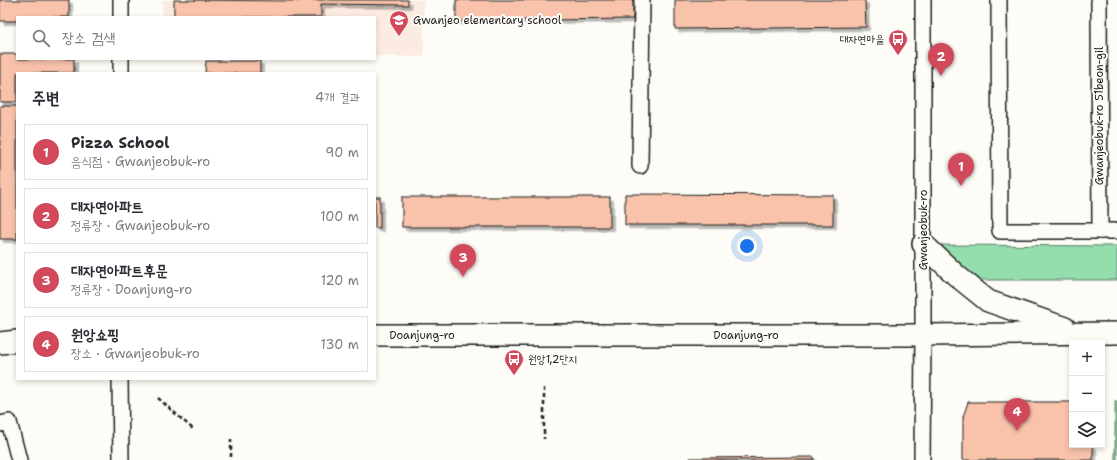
<!DOCTYPE html>
<html lang="ko">
<head>
<meta charset="utf-8">
<style>
  body { margin:0; font-family:"Shantell Sans","Poor Story",sans-serif; background:#f7f7f7; color:#2b2b33 }
  .controls { position:absolute; right:12px; bottom:12px; display:grid; overflow:hidden; border-radius:0px; box-shadow:0 2px 6px #0003 }
  .controls button { width:36px; height:36px; display:grid; place-items:center; padding:0; border:0; border-bottom:1px solid #e1e1e2; background:#fff; color:#2b2b33; font:20px sans-serif }
  .you { position:absolute; left:747px; top:246px; width:14px; height:14px; margin:-10px; border:3px solid #fff; border-radius:50%; background:#1a73e8; box-shadow:0 0 0 6px #1a73e833 }
  .badge { display:grid; place-items:center; width:26px; height:26px; border-radius:50%; background:#d1495b; color:#fff; font-size:13px; font-weight:700 }
  .pin { position:absolute; translate:-50% -33px; filter:drop-shadow(0 1px 2px #0008) }
  .pin::after { content:''; position:absolute; top:21px; width:14px; height:12px; background:inherit; clip-path:polygon(0 0,100% 0,50% 100%) }
  .list { margin:0; padding:0; list-style:none }
  h2 { display:flex; justify-content:space-between; align-items:center; height:52px; margin:0; padding:0 16px; font-size:17px }
  h2 small { font-size:13px; font-weight:400; color:#7c7c81 }
  .list li { display:grid; grid-template-columns:26px 1fr auto; gap:12px; align-items:center; box-sizing:border-box; height:56px; margin:0 8px 8px; padding:0 8px; border:1px solid #e1e1e2; border-radius:0px }
  .list b { display:block; font-size:15px; white-space:nowrap }
  .list p { margin:0; font-size:13px; white-space:nowrap; color:#7c7c81 }
  .list em { font-size:13px; font-style:normal; color:#7c7c81 }
  .icon { flex:none; width:22px; height:22px; fill:none; stroke:currentColor; stroke-width:2; stroke-linecap:round; stroke-linejoin:round }
  .map { position:relative; flex:none; width:1117px; height:460px; overflow:hidden }
  .search { position:absolute; background:#fff; box-shadow:0 2px 6px #0003; left:16px; top:16px; width:360px; height:44px; display:flex; align-items:center; gap:10px; box-sizing:border-box; padding:0 14px; border-radius:0px; color:#7c7c81; font-size:15px }
  .panel { position:absolute; background:#fff; box-shadow:0 2px 6px #0003; left:16px; top:72px; width:360px; height:308px; border-radius:0px }
  .map>svg:first-child { display:block }
</style>
</head>
<body>
<div class="map">
<svg width="1117" height="460" viewBox="0 0 1117 460">
  <defs>
    <filter id="shadow"><feDropShadow dx="3.5" dy="3.5" stdDeviation="0" flood-color="#0004"/></filter>
  </defs>
  <rect width="100%" height="100%" fill="#fdfcf7"/>
  <filter id="ink" filterUnits="userSpaceOnUse"><feTurbulence type="fractalNoise" baseFrequency=".025" numOctaves="2"/><feDisplacementMap in="SourceGraphic" scale="8" xChannelSelector="R" yChannelSelector="G"/><feConvolveMatrix kernelMatrix="1 2 1 2 8 2 1 2 1" color-interpolation-filters="sRGB"/></filter>
  <g filter="url(#ink)">
    <!-- built -->
    <polygon fill="#fcebe0" points="162,0 424,0 424,57 375,56 375,17 162,17"/>
    <!-- green -->
    <g fill="#94ddac" stroke="#587c64">
      <polygon points="937,245 1117,246 1117,280 972,280"/>
      <rect x="1115" y="401" width="2" height="59"/>
    </g>
    <!-- building -->
    <g fill="#f9c3ab" stroke="#1c1c1c" filter="url(#shadow)">
      <polygon points="0,0 69,0 69,17 17,17 17,21 0,21"/>
      <polygon points="174,0 300,1 300,0 408,0 408,5 321,4 321,17 174,17"/>
      <polygon points="456,0 633,0 633,19 456,21"/>
      <polygon points="675,0 865,0 866,27 675,29"/>
      <polygon points="0,54 17,54 17,59 74,59 74,73 17,73 17,102 0,102"/>
      <polygon points="206,61 260,61 260,73 205,73"/>
      <rect x="0" y="106" width="17" height="133"/>
      <polygon points="625,194 833,195 833,225 625,225"/>
      <rect x="375" y="197" width="5" height="31"/>
      <rect x="402" y="197" width="208" height="30"/>
      <polygon points="968,402 1072,402 1072,445 1093,445 1093,460 963,460 963,417"/>
      <polygon points="814,457 814,460 690,460 690,458"/>
    </g>
    <g fill="none" stroke-linecap="round" stroke-linejoin="round">
      <!-- street casing -->
      <g stroke="#1c1c1c" stroke-width="18">
        <g id="street">
          <polyline points="999,0 1000,231 1117,231"/>
          <polyline points="1099,0 1100,231"/>
          <polyline points="121,17 121,0"/>
          <polyline points="121,73 121,59"/>
          <polyline points="640,166 642,0"/>
          <polyline points="120,379 121,460"/>
          <polyline points="0,424 9,422 19,460"/>
          <polyline points="922,460 923,335 923,0"/>
        </g>
      </g>
      <!-- secondary casing -->
      <g stroke="#1c1c1c" stroke-width="24">
        <g id="secondary">
          <polyline points="923,244 957,276 988,301 1065,328"/>
          <polyline points="375,335 923,335 1117,333"/>
          <polyline points="0,343 17,341"/>
        </g>
      </g>
      <!-- path -->
      <g stroke="#1c1c1c" stroke-width="2.5" stroke-dasharray="4 3" stroke-linecap="butt">
        <polyline points="544,388 544,439"/>
        <polyline points="158,398 194,430"/>
        <polyline points="231,439 231,460"/>
      </g>
      <!-- street -->
      <use href="#street" stroke="#fdfcf7" stroke-width="15"/>
      <!-- secondary -->
      <use href="#secondary" stroke="#fdfcf7" stroke-width="21"/>
    </g>
  </g>
  <!-- icons -->
  <defs>
    <g id="school-pin" transform="scale(1)"><path d="M0 17L-7.5 6A9.5 9.5 0 1 1 7.5 6Z" fill="#d1495b" stroke="#fdfcf7"/><path d="M0-5L7-2L0 1L-7-2ZM-4 1L0 2.5L4 1V4Q0 6-4 4Z" fill="#fff"/></g>
    <g id="bus-pin" transform="scale(1)"><path d="M0 17L-7.5 6A9.5 9.5 0 1 1 7.5 6Z" fill="#d1495b" stroke="#fdfcf7"/><path d="M-5-6H5V4H4V6H2V4H-2V6H-4V4H-5ZM-3.5-4V0h7V-4ZM-3.5 1.2v1.5H-2V1.2ZM2 1.2v1.5H3.5V1.2Z" fill="#fff"/></g>
  </defs>
  <g fill-rule="evenodd">
    <use href="#school-pin" x="399" y="20"/>
    <use href="#bus-pin" x="898" y="39"/>
    <use href="#bus-pin" x="514" y="359"/>
  </g>
  <g text-anchor="middle" stroke-width="4" stroke-linejoin="round" paint-order="stroke">
    <!-- poi labels -->
    <g font-size="11" fill="#1c1c1c" stroke="#fdfcf7" text-anchor="start">
      <text x="413" y="24">Gwanjeo elementary school</text>
      <text x="884" y="43" text-anchor="end">대자연마을</text>
      <text x="528" y="363">원앙1,2단지</text>
    </g>
    <!-- street labels -->
    <g font-size="11" fill="#1c1c1c" stroke="#fdfcf7">
      <text transform="translate(1099 116) rotate(-90)" y="4">Gwanjeobuk-ro 51beon-gil</text>
      <text transform="translate(923 230) rotate(-90)" y="4">Gwanjeobuk-ro</text>
      <text x="422" y="339">Doanjung-ro</text>
      <text x="746" y="339">Doanjung-ro</text>
    </g>
  </g>
</svg>
<div class="controls">
<button>+</button>
<button>−</button>
<button><svg class="icon" aria-label="layers" viewBox="0 0 24 24"><path d="M12 4l9 5-9 5-9-5zM3 14l9 5 9-5"/></svg></button>
</div>
<div class="you"></div>
<div class="pin badge" style="left:961px;top:186px">1</div>
<div class="pin badge" style="left:941px;top:76px">2</div>
<div class="pin badge" style="left:463px;top:277px">3</div>
<div class="pin badge" style="left:1017px;top:431px">4</div>
<div class="search"><svg class="icon" aria-label="search" viewBox="0 0 24 24"><circle cx="10" cy="10" r="6"/><path d="M15 15l6 6"/></svg>장소 검색</div>
<section class="panel">
<h2>주변<small>4개 결과</small></h2>
<ul class="list">
<li><span class="badge">1</span><div><b>Pizza School</b><p>음식점 · Gwanjeobuk-ro</p></div><em>90 m</em></li>
<li><span class="badge">2</span><div><b>대자연아파트</b><p>정류장 · Gwanjeobuk-ro</p></div><em>100 m</em></li>
<li><span class="badge">3</span><div><b>대자연아파트후문</b><p>정류장 · Doanjung-ro</p></div><em>120 m</em></li>
<li><span class="badge">4</span><div><b>원앙쇼핑</b><p>장소 · Gwanjeobuk-ro</p></div><em>130 m</em></li>
</ul>
</section>
</div>
</body>
</html>
